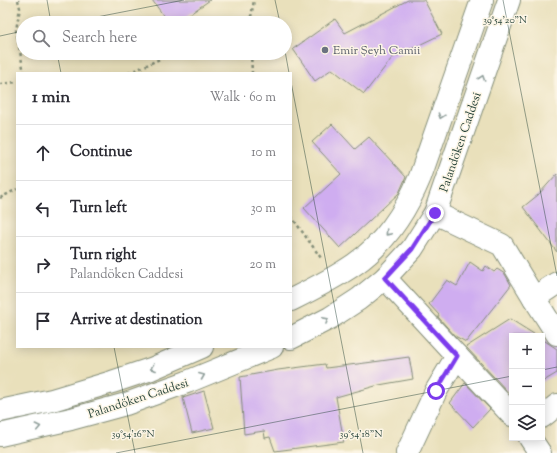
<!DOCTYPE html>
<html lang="en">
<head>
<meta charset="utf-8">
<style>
  body { margin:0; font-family:"Sorts Mill Goudy",serif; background:#f7f7f7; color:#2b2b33 }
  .controls { position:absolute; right:12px; bottom:12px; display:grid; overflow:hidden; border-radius:0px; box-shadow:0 2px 10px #0003 }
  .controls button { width:36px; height:36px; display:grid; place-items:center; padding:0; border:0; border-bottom:1px solid #e1e1e2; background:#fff; color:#2b2b33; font:20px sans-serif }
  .stop { position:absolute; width:12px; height:12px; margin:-9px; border:3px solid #7c3aed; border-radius:50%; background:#fff }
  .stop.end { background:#7c3aed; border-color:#fff; box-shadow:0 1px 4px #0008 }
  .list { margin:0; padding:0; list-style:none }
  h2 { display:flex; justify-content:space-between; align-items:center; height:52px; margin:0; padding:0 16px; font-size:17px }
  h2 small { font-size:13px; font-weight:400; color:#7c7c81 }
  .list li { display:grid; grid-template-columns:26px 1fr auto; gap:12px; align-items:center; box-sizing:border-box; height:56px; padding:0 16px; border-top:1px solid #e1e1e2 }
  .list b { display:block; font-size:15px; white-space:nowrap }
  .list p { margin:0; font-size:13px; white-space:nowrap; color:#7c7c81 }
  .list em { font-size:13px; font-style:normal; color:#7c7c81 }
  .icon { flex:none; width:22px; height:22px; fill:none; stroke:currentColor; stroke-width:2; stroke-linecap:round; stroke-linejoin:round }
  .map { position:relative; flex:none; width:557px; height:453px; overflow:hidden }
  .search { position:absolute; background:#fff; box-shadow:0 2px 10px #0003; left:16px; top:16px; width:276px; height:44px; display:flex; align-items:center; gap:10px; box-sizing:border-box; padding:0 14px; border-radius:22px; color:#7c7c81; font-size:15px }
  .panel { position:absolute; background:#fff; box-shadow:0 2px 10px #0003; left:16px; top:72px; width:276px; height:276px; border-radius:0px }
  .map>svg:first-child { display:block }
</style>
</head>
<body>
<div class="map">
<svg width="557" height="453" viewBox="0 0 557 453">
  <rect width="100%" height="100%" fill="#fcf5e5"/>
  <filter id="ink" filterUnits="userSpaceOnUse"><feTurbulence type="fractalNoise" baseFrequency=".025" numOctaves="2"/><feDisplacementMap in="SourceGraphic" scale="8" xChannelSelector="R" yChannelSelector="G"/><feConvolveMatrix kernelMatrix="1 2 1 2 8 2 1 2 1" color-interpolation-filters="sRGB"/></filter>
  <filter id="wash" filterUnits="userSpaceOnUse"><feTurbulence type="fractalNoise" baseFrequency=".012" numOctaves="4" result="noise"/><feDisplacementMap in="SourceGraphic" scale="16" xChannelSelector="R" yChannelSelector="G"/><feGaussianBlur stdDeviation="0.9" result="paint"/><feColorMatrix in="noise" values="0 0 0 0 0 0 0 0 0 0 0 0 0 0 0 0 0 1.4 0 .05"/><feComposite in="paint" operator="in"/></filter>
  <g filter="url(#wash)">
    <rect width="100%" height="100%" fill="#e9e0bb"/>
    <g id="blocks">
      <!-- building -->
      <g fill="#cfadf0">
        <polygon points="152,0 210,0 177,23 169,23"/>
        <polygon points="408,0 424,0 442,34 392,58 364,94 332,69 315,81 293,49 335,19 345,33"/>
        <polygon points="332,124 355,149 369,137 406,177 399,193 340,248 304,208 341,174 312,142"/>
        <polygon points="557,174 557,252 523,207 538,195"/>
        <polygon points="470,262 483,271 486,266 494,272 497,269 505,274 511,285 466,342 455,336 438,317 439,315 429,304 447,280 457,286"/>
        <polygon points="510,319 537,336 512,336 512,396 508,390 507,391 466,347"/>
        <polygon points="542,339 557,349 557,373 542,382"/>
        <polygon points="409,357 413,379 379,385 336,397 344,442 275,451 270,437 265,438 264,431 244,434 240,377 278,370 325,364 326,368 373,362"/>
        <polygon points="465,383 490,409 473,427 450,403"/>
        <polygon points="204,391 214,428 192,433 183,398"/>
      </g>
    </g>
  </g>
  <g filter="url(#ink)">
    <use href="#blocks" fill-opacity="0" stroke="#848e78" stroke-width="1"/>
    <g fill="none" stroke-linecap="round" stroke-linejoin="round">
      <!-- minor casing -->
      <g stroke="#848e78" stroke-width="24">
        <g id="minor">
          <polyline points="435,213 502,245 534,298 557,283"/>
          <polyline points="385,278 457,356 436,391 407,453"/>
          <polyline points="534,298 557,334"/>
          <path d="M291 300C313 289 335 278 355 264 385 243 406 211 420 177L482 0"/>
          <polyline points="291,338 330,318 359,299 385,278 412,249 435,213 509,0"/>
          <polyline points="457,356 512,415"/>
          <polyline points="0,411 52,400 112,382 151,369 202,347"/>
          <polyline points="542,417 557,405"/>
          <polyline points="0,435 71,419 126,404 187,382 272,347"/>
          <polyline points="530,438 540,453"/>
        </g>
      </g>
      <!-- path -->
      <g stroke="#848e78" stroke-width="2.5" stroke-dasharray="3 3" stroke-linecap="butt">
        <polyline points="18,0 20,8 16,30 24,73"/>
        <polyline points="250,23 254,0"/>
        <polyline points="251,53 252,73"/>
        <polyline points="129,73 173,53"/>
        <polyline points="0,84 17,82"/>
        <polyline points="0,198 17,189"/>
        <polyline points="291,216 321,258"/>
      </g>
      <!-- minor -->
      <use href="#minor" stroke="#fff" stroke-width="22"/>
    </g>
    <!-- one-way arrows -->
    <defs><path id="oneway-chevron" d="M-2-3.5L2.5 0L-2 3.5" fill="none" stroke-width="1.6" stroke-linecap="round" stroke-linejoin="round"/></defs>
    <g stroke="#8f9e9a">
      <use href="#oneway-chevron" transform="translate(482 78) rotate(-71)"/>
      <use href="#oneway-chevron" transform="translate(441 116) rotate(109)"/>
      <use href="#oneway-chevron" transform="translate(388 233) rotate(132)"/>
      <use href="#oneway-chevron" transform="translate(326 320) rotate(-29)"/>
      <use href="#oneway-chevron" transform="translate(153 368) rotate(159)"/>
      <use href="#oneway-chevron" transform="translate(202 376) rotate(-22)"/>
      <use href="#oneway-chevron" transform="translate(38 427) rotate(-12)"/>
    </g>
  </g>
  <g fill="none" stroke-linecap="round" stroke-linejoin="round" filter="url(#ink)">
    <!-- route -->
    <polyline stroke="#7c3aed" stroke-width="5" points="435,213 412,249 385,278 457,356 436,391"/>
  </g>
  <!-- ticks -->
  <path fill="none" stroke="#1f3d34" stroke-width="1" stroke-opacity="0.45" d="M47 0 51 23M275 0 280 23M503 0 557 276M66 23 184 0M0 36 23 31M285 51 289 73M57 53 61 73M291 82 363 453M114 347 135 453M542 370 557 367M116 453 512 376"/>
  <!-- markers -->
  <circle fill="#6b7280" stroke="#fcf5e5" stroke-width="1.5" cx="325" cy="50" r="4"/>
  <g text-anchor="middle" stroke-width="3" stroke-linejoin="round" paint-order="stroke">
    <!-- worship labels -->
    <g font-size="12" fill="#5b616d" stroke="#fcf5e5" text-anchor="start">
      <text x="333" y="54">Emir Şeyh Camii</text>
    </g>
    <!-- street labels -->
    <g font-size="12" fill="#1f3d34" stroke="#fcf5e5">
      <text transform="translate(460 142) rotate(-71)" y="4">Palandöken Caddesi</text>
      <text transform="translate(138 398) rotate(-18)" y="4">Palandöken Caddesi</text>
    </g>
  </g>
  <g font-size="10" text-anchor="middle" fill="#1f3d34" stroke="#fcf5e5" stroke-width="3" stroke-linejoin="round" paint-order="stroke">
    <text x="505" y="23">39°54'20"N</text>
    <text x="133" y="437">39°54'16"N</text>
    <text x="361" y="437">39°54'18"N</text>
  </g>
</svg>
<div class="controls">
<button>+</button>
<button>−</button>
<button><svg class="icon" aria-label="layers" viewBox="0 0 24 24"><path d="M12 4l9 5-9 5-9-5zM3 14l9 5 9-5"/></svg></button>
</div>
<div class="stop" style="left:436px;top:391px"></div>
<div class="stop end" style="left:435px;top:213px"></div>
<div class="search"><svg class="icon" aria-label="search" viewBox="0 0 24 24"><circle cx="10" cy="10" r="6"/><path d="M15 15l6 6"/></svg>Search here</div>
<section class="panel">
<h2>1 min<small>Walk · 60 m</small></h2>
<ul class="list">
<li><svg class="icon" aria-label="ahead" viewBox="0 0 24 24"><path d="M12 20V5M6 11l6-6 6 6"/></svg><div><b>Continue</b></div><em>10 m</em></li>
<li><svg class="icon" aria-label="left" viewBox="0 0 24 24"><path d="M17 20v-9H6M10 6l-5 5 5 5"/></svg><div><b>Turn left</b></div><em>30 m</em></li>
<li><svg class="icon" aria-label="right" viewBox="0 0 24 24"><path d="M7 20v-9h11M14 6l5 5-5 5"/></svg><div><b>Turn right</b><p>Palandöken Caddesi</p></div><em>20 m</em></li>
<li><svg class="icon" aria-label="arrive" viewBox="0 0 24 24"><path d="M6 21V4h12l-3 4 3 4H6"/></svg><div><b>Arrive at destination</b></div></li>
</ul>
</section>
</div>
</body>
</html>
